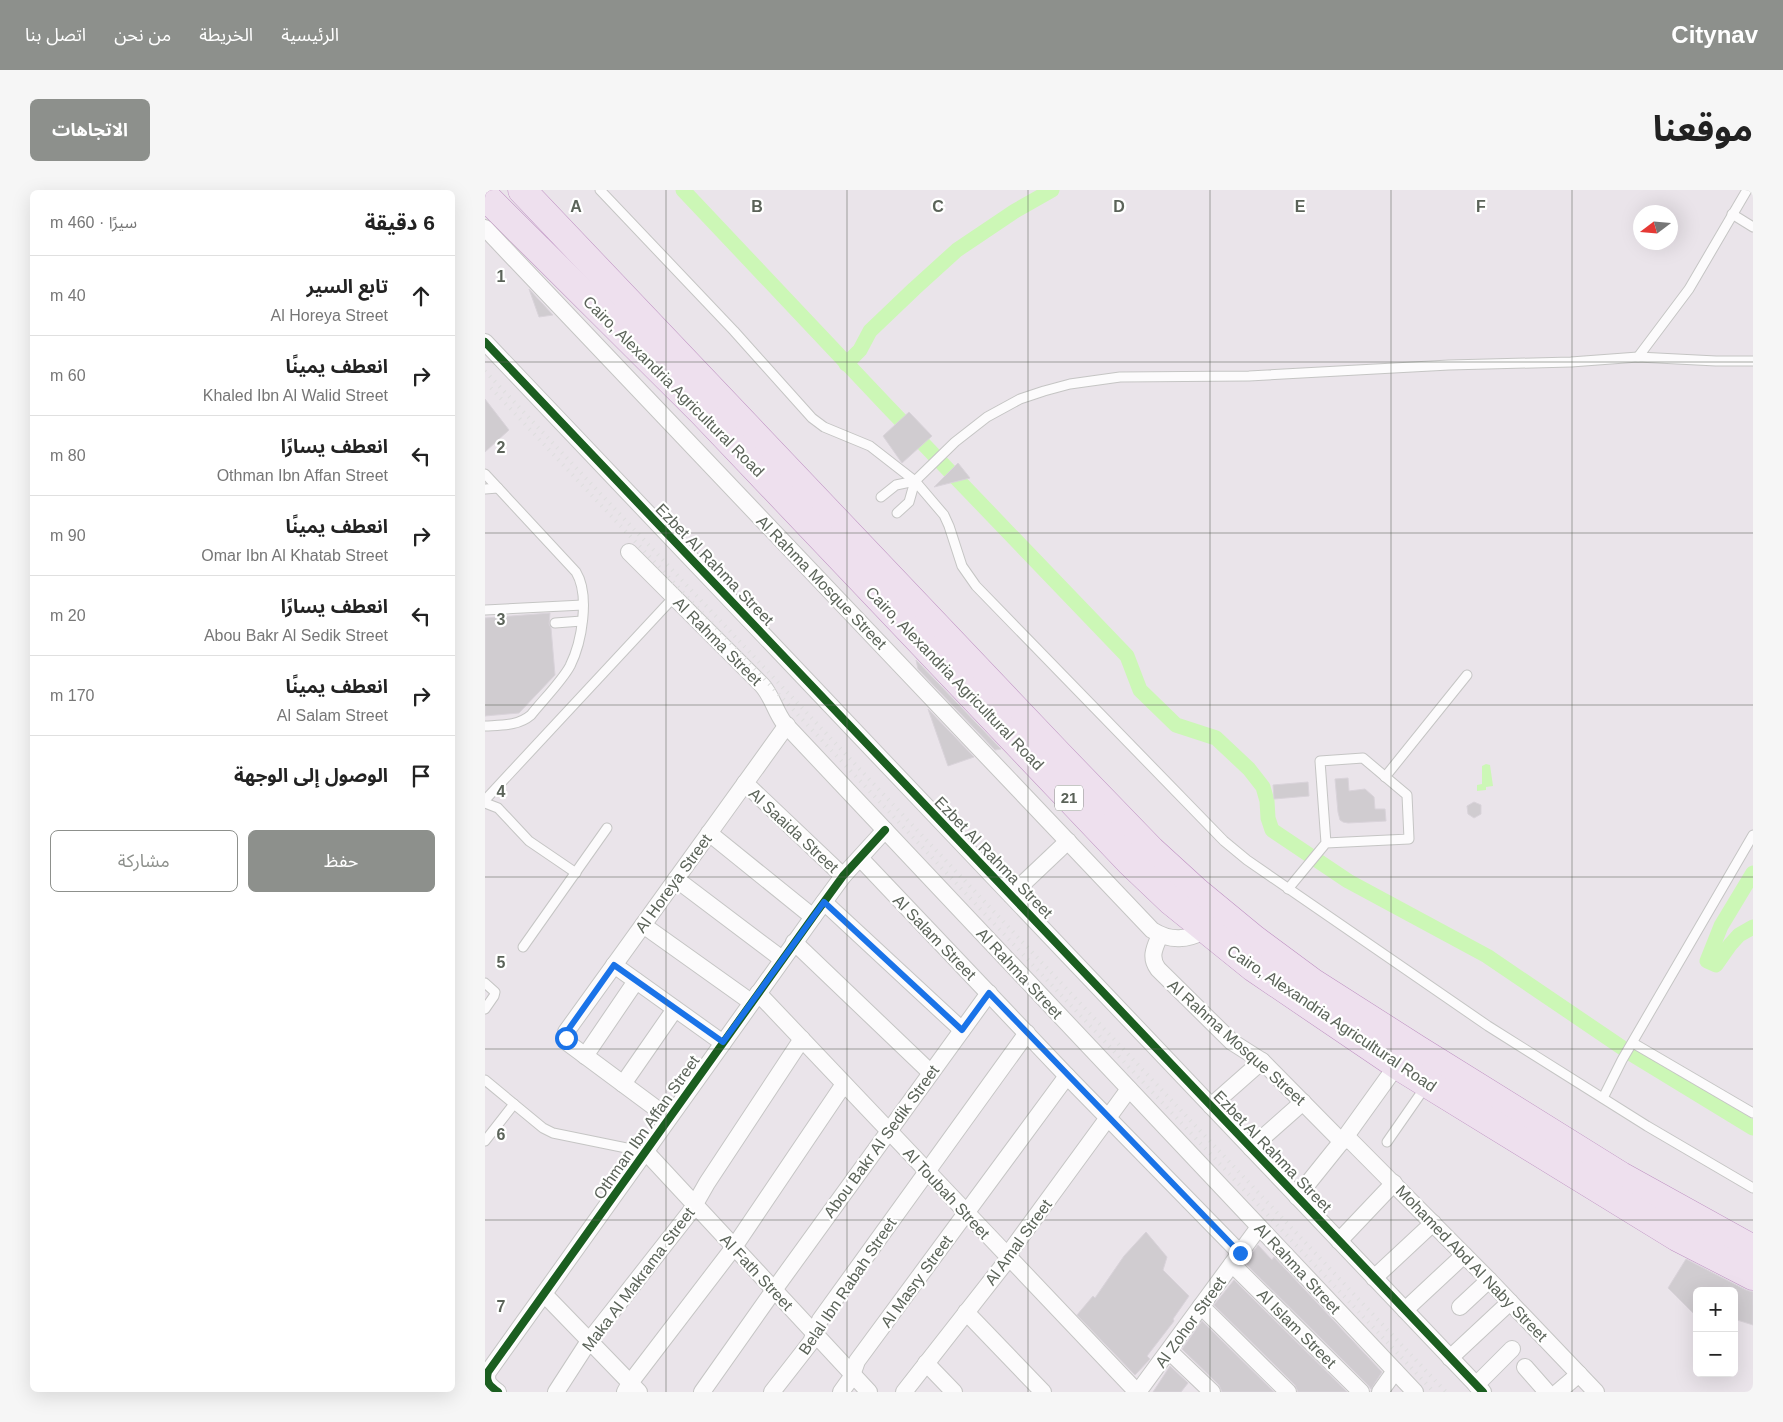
<!DOCTYPE html>
<html lang="ar">
<head>
<meta charset="utf-8">
<style>
  body { margin:0; font-family:Helvetica,"Noto Sans Arabic",sans-serif; background:#f6f6f6; color:#222; direction:rtl }
  .controls { position:absolute; right:15px; bottom:15px; display:grid; overflow:hidden; border-radius:8px; box-shadow:0 5px 20px #0002 }
  .controls button { width:45px; height:45px; display:grid; place-items:center; padding:0; border:0; border-bottom:1px solid #e0e0e0; background:#fff; color:#222; font:25px sans-serif }
  .compass { position:absolute; left:1148px; top:15px; width:45px; height:45px; border-radius:50%; background:#fff; box-shadow:0 5px 20px #0002; rotate:254deg }
  .stop { position:absolute; width:15px; height:15px; margin:-11px; border:4px solid #1a73e8; border-radius:50%; background:#fff }
  .stop.end { background:#1a73e8; border-color:#fff; box-shadow:0 1px 5px #0008 }
  .list { margin:0; padding:0; list-style:none }
  h2 { display:flex; justify-content:space-between; align-items:center; height:65px; margin:0; padding:0 20px; font-size:21px }
  h2 small { font-size:16px; font-weight:400; color:#767676 }
  .list li { display:grid; grid-template-columns:32px 1fr auto; gap:15px; align-items:center; box-sizing:border-box; height:80px; padding:0 20px; border-top:1px solid #e0e0e0 }
  .list b { display:block; font-size:19px; white-space:nowrap }
  .list p { margin:0; font-size:16px; white-space:nowrap; color:#767676 }
  .list em { font-size:16px; font-style:normal; color:#767676 }
  .actions { display:flex; gap:10px; padding:15px 20px }
  .actions a { flex:1; padding:11px 0; border:1px solid #8d908c; border-radius:8px; text-align:center; font-size:18px; color:#8d908c }
  .actions .main { background:#8d908c; color:#fff }
  .icon { flex:none; width:28px; height:28px; fill:none; stroke:currentColor; stroke-width:2; stroke-linecap:round; stroke-linejoin:round }
  .map { position:relative; flex:none; width:1268px; height:1202px; overflow:hidden; direction:ltr; border-radius:8px }
  header { display:flex; align-items:center; gap:30px; box-sizing:border-box; height:70px; padding:0 25px; background:#8d908c; color:#fff }
  header strong { font-size:24px }
  nav { display:flex; gap:28px; margin-inline-start:auto; font-size:18px }
  .intro { display:flex; align-items:center; justify-content:space-between; box-sizing:border-box; height:120px; padding:0 30px }
  h1 { margin:0; font-size:35px }
  .button { padding:12px 22px; border-radius:8px; background:#8d908c; color:#fff; font-size:18px; font-weight:700 }
  main { display:flex; gap:30px; padding:0 30px }
  aside { flex:1; background:#fff; border-radius:8px; box-shadow:0 5px 20px #0002 }
  .map>svg:first-child { display:block }
</style>
</head>
<body>
<header>
<strong>Citynav</strong>
<nav><a>الرئيسية</a><a>الخريطة</a><a>من نحن</a><a>اتصل بنا</a></nav>
</header>
<div class="intro"><h1>موقعنا</h1><a class="button">الاتجاهات</a></div>
<main>
<div class="map">
<svg width="1268" height="1202" viewBox="0 0 1268 1202">
  <rect width="100%" height="100%" fill="#eae4ea"/>
  <!-- water -->
  <polygon fill="#ccf7b6" points="1001,574 1005,575 1008,596 1001,597 1001,600 992,601 992,595 997,594 997,576"/>
  <g fill="none" stroke-linecap="round" stroke-linejoin="round">
    <!-- canal -->
    <g stroke="#ccf7b6" stroke-width="15">
      <polyline points="198,0 402,216 642,466 655,500 691,535 731,548 764,579 778,597 782,611 783,628 787,640 863,691 1002,766 1145,863 1268,938"/>
      <polyline points="361,174 375,160 385,141 429,99 472,60 530,21 567,0"/>
      <polyline points="1268,683 1236,736 1222,771 1231,775 1245,755 1254,745 1268,737"/>
    </g>
  </g>
  <!-- building -->
  <g fill="#d0ccd0" stroke="#d9d3da">
    <polygon points="44,99 68,125 54,127"/>
    <polygon points="0,209 24,240 0,262"/>
    <polygon points="424,222 447,246 417,273 398,246"/>
    <polygon points="473,273 485,288 449,297"/>
    <polygon points="65,423 64,434 66,438 70,485 34,523 0,526 0,428"/>
    <polygon points="431,470 516,559 510,560 433,479"/>
    <polygon points="443,519 489,567 463,576"/>
    <polygon points="863,588 864,601 880,599 889,607 890,619 900,619 901,631 863,633 858,632 855,630 853,622 850,589"/>
    <polygon points="823,592 824,606 789,609 788,595"/>
    <polygon points="989,612 996,615 996,624 989,628 983,624 982,616"/>
    <polygon points="661,1042 682,1067 678,1080 704,1106 688,1129 689,1131 662,1166 665,1169 650,1185 592,1125 608,1106 610,1108 639,1066"/>
    <polygon points="773,1055 787,1070 789,1067 897,1182 886,1199 883,1195 760,1073"/>
    <polygon points="1201,1069 1261,1100 1268,1102 1268,1135 1249,1129 1249,1101 1212,1101 1212,1127 1183,1098"/>
    <polygon points="749,1090 862,1202 813,1202 810,1195 729,1115"/>
    <polygon points="717,1131 789,1202 737,1202 734,1195 697,1159"/>
    <polygon points="685,1176 703,1193 696,1202 668,1202"/>
  </g>
  <g fill="none" stroke-linecap="round" stroke-linejoin="round">
    <!-- lane casing -->
    <g stroke="#c5c5c4" stroke-width="11">
      <g id="lane">
        <polyline points="115,0 249,141 327,228 339,237 385,256 430,291 459,325 464,336 477,376 491,396 739,651 762,670 1003,836 1162,936 1268,998"/>
        <polyline points="1247,24 1268,37"/>
        <polyline points="1153,167 1204,99 1262,0"/>
        <path d="M0 284 91 382C105 405 97 452 85 476 77 491 57 511 46 525 33 536 17 535 0 536"/>
        <polyline points="0,299 13,298"/>
        <polyline points="396,307 411,295 430,291"/>
        <polyline points="412,323 424,312 430,291 470,252 502,227 535,209 559,201 585,194 635,187 764,186 964,175 1086,172 1153,167 1231,171 1268,171"/>
        <polyline points="0,420 98,415"/>
        <polyline points="70,433 97,431"/>
        <polyline points="900,587 982,485"/>
        <polyline points="0,610 189,407"/>
        <polyline points="0,613 13,618 44,651 91,683"/>
        <polyline points="803,699 841,653 835,571 878,568 922,605 924,649 841,653"/>
        <polyline points="38,757 122,638"/>
        <polyline points="0,793 10,802 9,806 0,819"/>
        <polyline points="1148,853 1268,923"/>
        <polyline points="0,890 58,938 68,943 161,962"/>
        <polyline points="1118,908 1137,870 1268,645"/>
        <polyline points="0,951 29,914"/>
        <polyline points="902,952 934,906"/>
      </g>
    </g>
    <!-- street casing -->
    <g stroke="#c5c5c4" stroke-width="18">
      <g id="street">
        <path d="M0 38 667 740C686 752 702 750 722 740"/>
        <polyline points="0,152 998,1202"/>
        <path d="M144 362 277 495C287 506 290 521 299 533L930 1202"/>
        <polyline points="260,593 358,686"/>
        <polyline points="224,643 328,727"/>
        <polyline points="375,668 582,886 755,1063"/>
        <polyline points="191,689 297,769"/>
        <polyline points="526,705 583,651"/>
        <polyline points="339,712 477,840"/>
        <polyline points="158,735 266,812"/>
        <path d="M675 745C670 757 664 767 673 779L747 852 777 871 857 952"/>
        <polyline points="309,752 446,883"/>
        <polyline points="129,775 238,853"/>
        <polyline points="273,803 652,1202"/>
        <polyline points="100,866 151,791"/>
        <polyline points="138,894 190,819"/>
        <polyline points="726,916 777,871"/>
        <polyline points="184,928 83,853 81,848 81,842 302,535"/>
        <polyline points="861,946 1004,1090 1111,1202"/>
        <polyline points="766,958 818,912"/>
        <polyline points="161,962 384,1202"/>
        <polyline points="812,1007 861,946 912,875"/>
        <polyline points="854,1051 909,993"/>
        <polyline points="747,1074 876,1202"/>
        <polyline points="889,1088 948,1033"/>
        <polyline points="59,1104 154,1202"/>
        <polyline points="716,1116 803,1202"/>
        <polyline points="975,1117 1004,1090"/>
        <polyline points="920,1120 979,1065"/>
        <polyline points="481,1122 558,1202"/>
        <polyline points="684,1161 727,1202"/>
        <polyline points="965,1168 1025,1112"/>
        <polyline points="441,1173 469,1202"/>
        <polyline points="1040,1177 1062,1202"/>
        <polyline points="991,1195 1027,1159"/>
        <path d="M13 1202C5 1196 0 1192 3 1182L328 727 358 686 400 640"/>
        <polyline points="71,1202 104,1151 206,1021 222,993 317,849"/>
        <polyline points="140,1202 145,1193 249,1057 359,894"/>
        <polyline points="217,1202 289,1100 504,803"/>
        <polyline points="287,1202 326,1152 335,1130 542,843"/>
        <polyline points="356,1202 366,1188 372,1171 582,886"/>
        <polyline points="419,1202 520,1073 527,1059 644,899"/>
        <polyline points="653,1202 774,1037"/>
        <polyline points="895,1202 910,1181"/>
        <polyline points="1073,1202 1094,1184"/>
      </g>
    </g>
    <!-- highway casing -->
    <g stroke="#be91c2" stroke-width="29">
      <g id="highway">
        <polyline points="37,0 574,565 666,660 712,702 769,749 827,792 932,859 1136,986 1268,1059"/>
        <polyline points="0,6 218,223 645,672 686,711 769,778 912,875 1192,1047 1268,1086"/>
      </g>
    </g>
    <!-- lane -->
    <use href="#lane" stroke="#fcfbfc" stroke-width="9"/>
    <!-- street -->
    <use href="#street" stroke="#fcfbfc" stroke-width="16"/>
    <!-- highway -->
    <use href="#highway" stroke="#eee0ee" stroke-width="28"/>
    <!-- rail -->
    <g stroke="#dedede" stroke-width="4" stroke-dasharray="1 6" stroke-linecap="butt">
      <polyline points="0,181 961,1202"/>
      <polyline points="6,198 949,1202"/>
    </g>
    <!-- cycleway casing -->
    <g stroke="#fff" stroke-width="11">
      <g id="cycleway">
        <polyline points="0,152 998,1202"/>
        <path d="M13 1202C5 1196 0 1192 3 1182L328 727 358 686 400 640"/>
      </g>
    </g>
    <!-- cycleway -->
    <use href="#cycleway" stroke="#1b5e20" stroke-width="8"/>
  </g>
  <g fill="none" stroke-linecap="round" stroke-linejoin="round">
    <!-- route -->
    <polyline stroke="#1a73e8" stroke-width="6" points="81,848 83,840 129,775 238,852 339,712 477,840 504,803 755,1063"/>
  </g>
  <!-- grid -->
  <path fill="none" stroke="#5b6359" stroke-width="1" stroke-opacity="0.55" d="M181 0V1202M362 0V1202M543 0V1202M725 0V1202M906 0V1202M1087 0V1202M0 172H1268M0 343H1268M0 515H1268M0 687H1268M0 859H1268M0 1030H1268"/>
  <g text-anchor="middle" stroke-width="4.5" stroke-linejoin="round" paint-order="stroke">
    <!-- shield labels -->
    <rect fill="#fff" stroke="#8c928b" stroke-width="1" x="570" y="595.5" width="28" height="25" rx="4"/>
    <g font-size="15" font-weight="bold" fill="#5b6359">
      <text x="584" y="613">21</text>
    </g>
    <!-- street labels -->
    <g font-size="16" fill="#5b6359" stroke="#fff">
      <text transform="translate(189 196) rotate(45)" y="6">Cairo, Alexandria Agricultural Road</text>
      <text transform="translate(230 374) rotate(46)" y="6">Ezbet Al Rahma Street</text>
      <text transform="translate(337 392) rotate(46)" y="6">Al Rahma Mosque Street</text>
      <text transform="translate(233 451) rotate(45)" y="6">Al Rahma Street</text>
      <text transform="translate(470 488) rotate(46)" y="6">Cairo, Alexandria Agricultural Road</text>
      <text transform="translate(309 640) rotate(43)" y="6">Al Saaida Street</text>
      <text transform="translate(509 667) rotate(46)" y="6">Ezbet Al Rahma Street</text>
      <text transform="translate(188 693) rotate(-54)" y="6">Al Horeya Street</text>
      <text transform="translate(450 747) rotate(46)" y="6">Al Salam Street</text>
      <text transform="translate(535 783) rotate(47)" y="6">Al Rahma Street</text>
      <text transform="translate(847 828) rotate(34)" y="6">Cairo, Alexandria Agricultural Road</text>
      <text transform="translate(752 852) rotate(42)" y="6">Al Rahma Mosque Street</text>
      <text transform="translate(161 937) rotate(-55)" y="6">Othman Ibn Affan Street</text>
      <text transform="translate(396 951) rotate(-54)" y="6">Abou Bakr Al Sedik Street</text>
      <text transform="translate(788 961) rotate(46)" y="6">Ezbet Al Rahma Street</text>
      <text transform="translate(462 1003) rotate(47)" y="6">Al Toubah Street</text>
      <text transform="translate(533 1052) rotate(-54)" y="6">Al Amal Street</text>
      <text transform="translate(987 1073) rotate(46)" y="6">Mohamed Abd Al Naby Street</text>
      <text transform="translate(813 1078) rotate(47)" y="6">Al Rahma Street</text>
      <text transform="translate(272 1082) rotate(47)" y="6">Al Fath Street</text>
      <text transform="translate(153 1089) rotate(-53)" y="6">Maka Al Makrama Street</text>
      <text transform="translate(431 1091) rotate(-54)" y="6">Al Masry Street</text>
      <text transform="translate(362 1096) rotate(-56)" y="6">Belal Ibn Rabah Street</text>
      <text transform="translate(705 1132) rotate(-54)" y="6">Al Zohor Street</text>
      <text transform="translate(812 1138) rotate(45)" y="6">Al Islam Street</text>
    </g>
  </g>
  <g font-size="16" text-anchor="middle" font-weight="bold" fill="#5b6359" stroke="#fff" stroke-width="4.5" stroke-linejoin="round" paint-order="stroke">
    <text x="91" y="22">A</text>
    <text x="272" y="22">B</text>
    <text x="453" y="22">C</text>
    <text x="634" y="22">D</text>
    <text x="815" y="22">E</text>
    <text x="996" y="22">F</text>
    <text x="16" y="92">1</text>
    <text x="16" y="263">2</text>
    <text x="16" y="435">3</text>
    <text x="16" y="607">4</text>
    <text x="16" y="778">5</text>
    <text x="16" y="950">6</text>
    <text x="16" y="1122">7</text>
  </g>
</svg>
<div class="controls">
<button>+</button>
<button>−</button>
</div>
<svg class="compass" viewBox="-18 -18 36 36"><path d="M0-13l5 13h-10z" fill="#e53935"/><path d="M0 13l5-13h-10z" fill="#767676"/></svg>
<div class="stop" style="left:81px;top:848px"></div>
<div class="stop end" style="left:755px;top:1063px"></div>
</div>
<aside>
<h2>6 دقيقة<small>سيرًا · 460 m</small></h2>
<ul class="list">
<li><svg class="icon" aria-label="ahead" viewBox="0 0 24 24"><path d="M12 20V5M6 11l6-6 6 6"/></svg><div><b>تابع السير</b><p>Al Horeya Street</p></div><em>40 m</em></li>
<li><svg class="icon" aria-label="right" viewBox="0 0 24 24"><path d="M7 20v-9h11M14 6l5 5-5 5"/></svg><div><b>انعطف يمينًا</b><p>Khaled Ibn Al Walid Street</p></div><em>60 m</em></li>
<li><svg class="icon" aria-label="left" viewBox="0 0 24 24"><path d="M17 20v-9H6M10 6l-5 5 5 5"/></svg><div><b>انعطف يسارًا</b><p>Othman Ibn Affan Street</p></div><em>80 m</em></li>
<li><svg class="icon" aria-label="right" viewBox="0 0 24 24"><path d="M7 20v-9h11M14 6l5 5-5 5"/></svg><div><b>انعطف يمينًا</b><p>Omar Ibn Al Khatab Street</p></div><em>90 m</em></li>
<li><svg class="icon" aria-label="left" viewBox="0 0 24 24"><path d="M17 20v-9H6M10 6l-5 5 5 5"/></svg><div><b>انعطف يسارًا</b><p>Abou Bakr Al Sedik Street</p></div><em>20 m</em></li>
<li><svg class="icon" aria-label="right" viewBox="0 0 24 24"><path d="M7 20v-9h11M14 6l5 5-5 5"/></svg><div><b>انعطف يمينًا</b><p>Al Salam Street</p></div><em>170 m</em></li>
<li><svg class="icon" aria-label="arrive" viewBox="0 0 24 24"><path d="M6 21V4h12l-3 4 3 4H6"/></svg><div><b>الوصول إلى الوجهة</b></div></li>
</ul>
<div class="actions"><a class="main">حفظ</a><a>مشاركة</a></div>
</aside>
</main>
</body>
</html>
